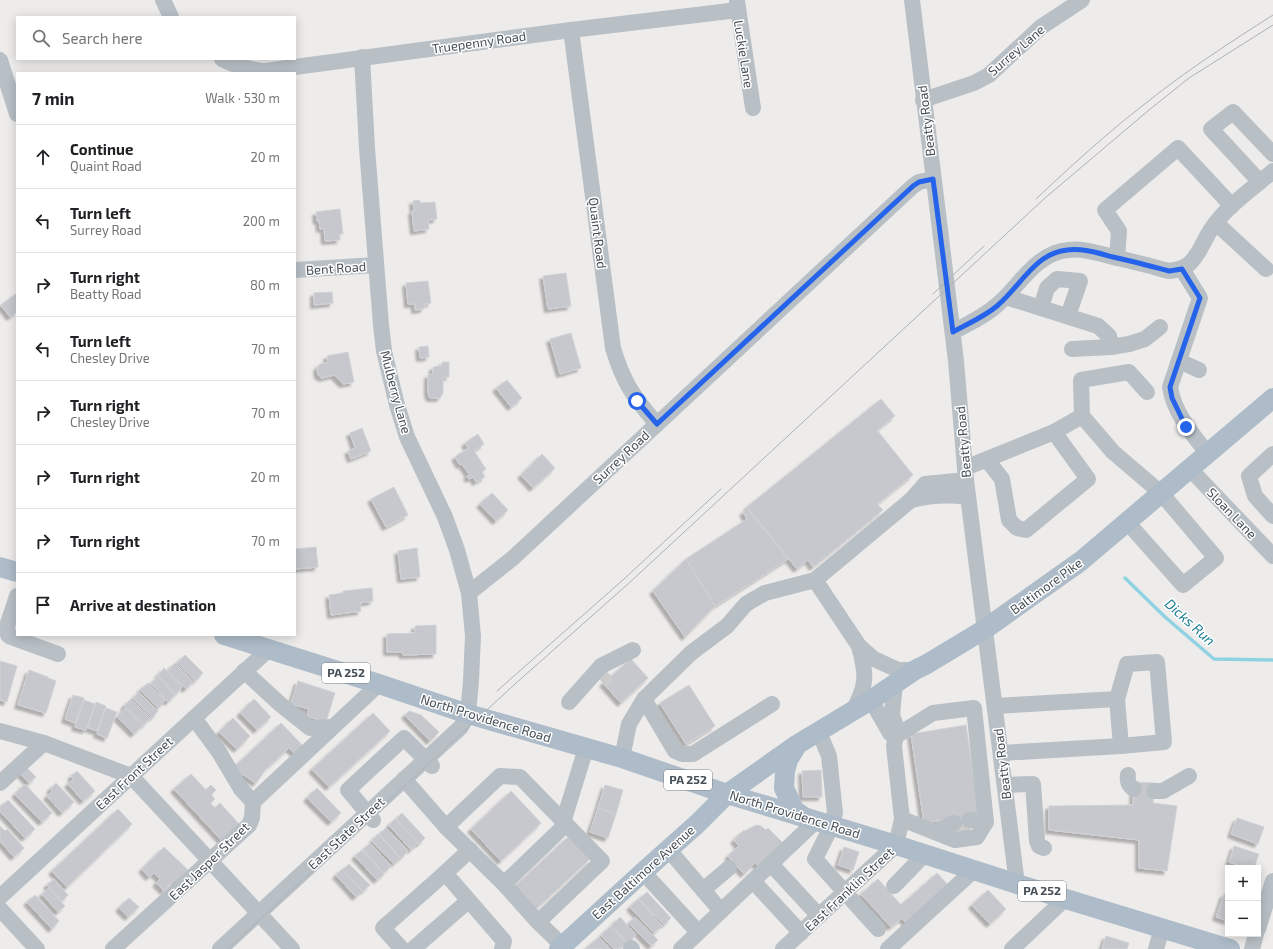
<!DOCTYPE html>
<html lang="en">
<head>
<meta charset="utf-8">
<style>
  body { margin:0; font-family:"Exo 2",sans-serif; background:#f6f6f6; color:#202124 }
  .controls { position:absolute; right:12px; bottom:12px; display:grid; overflow:hidden; border-radius:0px; box-shadow:0 2px 10px #0003 }
  .controls button { width:36px; height:36px; display:grid; place-items:center; padding:0; border:0; border-bottom:1px solid #e0e0e0; background:#fff; color:#202124; font:20px sans-serif }
  .stop { position:absolute; width:12px; height:12px; margin:-9px; border:3px solid #2563eb; border-radius:50%; background:#fff }
  .stop.end { background:#2563eb; border-color:#fff; box-shadow:0 1px 4px #0008 }
  .list { margin:0; padding:0; list-style:none }
  h2 { display:flex; justify-content:space-between; align-items:center; height:52px; margin:0; padding:0 16px; font-size:17px }
  h2 small { font-size:13px; font-weight:400; color:#757577 }
  .list li { display:grid; grid-template-columns:26px 1fr auto; gap:12px; align-items:center; box-sizing:border-box; height:64px; padding:0 16px; border-top:1px solid #e0e0e0 }
  .list b { display:block; font-size:15px; white-space:nowrap }
  .list p { margin:0; font-size:13px; white-space:nowrap; color:#757577 }
  .list em { font-size:13px; font-style:normal; color:#757577 }
  .icon { flex:none; width:22px; height:22px; fill:none; stroke:currentColor; stroke-width:2; stroke-linecap:round; stroke-linejoin:round }
  .map { position:relative; flex:none; width:1273px; height:949px; overflow:hidden }
  .search { position:absolute; background:#fff; box-shadow:0 2px 10px #0003; left:16px; top:16px; width:280px; height:44px; display:flex; align-items:center; gap:10px; box-sizing:border-box; padding:0 14px; border-radius:0px; color:#757577; font-size:15px }
  .panel { position:absolute; background:#fff; box-shadow:0 2px 10px #0003; left:16px; top:72px; width:280px; height:564px; border-radius:0px }
  .map>svg:first-child { display:block }
</style>
</head>
<body>
<div class="map">
<svg width="1273" height="949" viewBox="0 0 1273 949">
  <defs>
    <filter id="shadow"><feDropShadow dx="-3.5" dy="3.5" stdDeviation="1" flood-color="#0004"/></filter>
  </defs>
  <rect width="100%" height="100%" fill="#eeebeb"/>
  <g fill="none" stroke-linecap="round" stroke-linejoin="round">
    <!-- stream -->
    <polyline stroke="#8fd2e1" stroke-width="3.5" points="1125,578 1165,617 1214,659 1273,660"/>
  </g>
  <!-- building -->
  <g fill="#c6c8ce" stroke="#d0d2d6" filter="url(#shadow)">
    <polygon points="420,200 420,203 435,202 437,219 428,220 429,229 414,231 412,211 414,211 413,201"/>
    <polygon points="340,209 343,234 339,234 340,240 325,241 324,228 320,229 319,220 317,221 316,212"/>
    <polygon points="566,273 571,306 548,309 543,276"/>
    <polygon points="428,281 431,303 424,304 425,307 423,309 415,310 415,304 408,304 406,283"/>
    <polygon points="332,292 333,303 314,305 314,293"/>
    <polygon points="17,293 17,312 10,317 1,305"/>
    <polygon points="571,333 581,368 560,374 550,339"/>
    <polygon points="428,346 429,357 420,358 419,347"/>
    <polygon points="348,352 354,382 343,384 334,375 322,378 318,375 317,368 320,364 328,363 327,356"/>
    <polygon points="442,362 449,362 449,377 443,377 443,393 440,398 430,398 428,393 428,375 433,374 433,367 442,366"/>
    <polygon points="507,380 522,398 511,407 496,388"/>
    <polygon points="881,399 895,416 877,430 913,475 877,504 883,510 813,567 808,560 797,569 747,507"/>
    <polygon points="362,428 371,451 351,459 348,451 355,448 350,433"/>
    <polygon points="478,434 484,444 474,451 486,469 482,472 485,477 476,482 473,477 469,479 467,476 469,474 462,464 460,465 455,457 468,448 465,443"/>
    <polygon points="542,454 555,468 533,488 521,475"/>
    <polygon points="394,487 408,515 386,527 371,499"/>
    <polygon points="492,493 508,510 496,521 480,504"/>
    <polygon points="748,509 788,559 715,606 686,559 747,519 743,512"/>
    <polygon points="316,547 318,567 295,569 295,549"/>
    <polygon points="417,548 420,577 401,579 398,551"/>
    <polygon points="686,559 715,606 685,637 653,591"/>
    <polygon points="372,588 373,601 360,603 361,611 331,615 329,595 343,593 343,591"/>
    <polygon points="436,625 436,654 403,655 402,652 387,652 387,634 415,633 415,626"/>
    <polygon points="185,655 203,673 195,681 177,663"/>
    <polygon points="631,659 648,678 621,703 603,683"/>
    <polygon points="0,661 17,666 7,702 0,700"/>
    <polygon points="175,663 193,682 186,689 168,670"/>
    <polygon points="164,668 182,687 176,694 158,675"/>
    <polygon points="29,670 48,677 48,678 56,681 46,713 18,705"/>
    <polygon points="158,677 175,695 168,702 151,683"/>
    <polygon points="298,681 335,693 326,722 307,716 309,709 291,704"/>
    <polygon points="148,683 165,701 158,708 140,690"/>
    <polygon points="689,685 715,726 686,744 660,703"/>
    <polygon points="139,692 158,711 152,718 133,698"/>
    <polygon points="73,695 84,698 75,723 65,719"/>
    <polygon points="131,699 150,718 144,725 124,706"/>
    <polygon points="254,699 271,717 257,730 240,713"/>
    <polygon points="84,700 95,704 86,730 75,727"/>
    <polygon points="96,702 106,706 97,731 88,728"/>
    <polygon points="106,708 117,712 107,738 97,734"/>
    <polygon points="125,708 142,726 134,734 117,717"/>
    <polygon points="409,711 421,715 439,732 430,741 405,715"/>
    <polygon points="373,713 390,731 329,787 312,769"/>
    <polygon points="233,718 250,736 237,749 219,732"/>
    <polygon points="281,723 304,747 296,755 289,748 266,769 256,783 233,768"/>
    <polygon points="966,725 979,814 968,816 970,831 956,834 954,818 924,823 911,734"/>
    <polygon points="26,767 36,777 29,783 20,773"/>
    <polygon points="821,770 822,797 803,797 802,771"/>
    <polygon points="77,771 95,791 83,801 68,784 73,779 71,776"/>
    <polygon points="191,774 206,790 211,785 216,790 211,795 215,799 210,803 215,808 220,803 240,825 225,844 174,789"/>
    <polygon points="1134,782 1155,783 1153,803 1177,806 1167,871 1139,868 1139,840 1049,830 1049,806 1133,805"/>
    <polygon points="56,783 74,802 62,813 47,796 52,791 50,789"/>
    <polygon points="25,784 52,813 42,822 15,794"/>
    <polygon points="605,785 623,790 616,814 598,808"/>
    <polygon points="317,788 341,813 331,822 307,798"/>
    <polygon points="511,791 541,823 501,861 471,829"/>
    <polygon points="8,800 35,829 25,838 0,811 0,807"/>
    <polygon points="598,808 616,814 608,838 590,832"/>
    <polygon points="118,809 132,824 67,887 52,871"/>
    <polygon points="402,813 425,838 419,844 396,819"/>
    <polygon points="1237,818 1264,827 1258,844 1231,834"/>
    <polygon points="395,819 418,843 411,850 389,825"/>
    <polygon points="757,825 761,826 766,830 768,828 783,843 760,868 755,863 744,874 728,856 739,846 734,840 744,830 745,831 754,826"/>
    <polygon points="0,826 5,831 7,829 24,848 14,857 0,841"/>
    <polygon points="386,828 408,851 401,858 379,834"/>
    <polygon points="378,834 400,858 394,864 372,841"/>
    <polygon points="569,836 590,859 536,909 515,886"/>
    <polygon points="370,843 391,866 384,873 363,850"/>
    <polygon points="1234,846 1259,854 1254,868 1246,868 1229,862"/>
    <polygon points="164,847 189,871 177,883 174,880 164,891 156,883 160,879 154,873 149,877 142,869"/>
    <polygon points="844,847 859,852 853,870 838,865"/>
    <polygon points="362,850 384,874 377,880 355,856"/>
    <polygon points="349,864 370,885 363,891 343,870"/>
    <polygon points="342,869 362,891 356,897 336,875"/>
    <polygon points="937,873 950,887 908,925 902,918 891,927 861,894 878,879 901,905"/>
    <polygon points="54,879 68,895 62,901 47,885"/>
    <polygon points="49,888 65,906 58,912 42,894"/>
    <polygon points="988,890 1006,909 990,924 972,905"/>
    <polygon points="647,892 671,918 664,925 639,899"/>
    <polygon points="1224,894 1228,895 1228,921 1216,917"/>
    <polygon points="35,895 59,921 52,929 27,902"/>
    <polygon points="129,898 139,907 128,917 119,908"/>
    <polygon points="638,899 662,926 654,933 630,907"/>
    <polygon points="620,917 636,935 628,943 611,926"/>
    <polygon points="635,917 658,940 651,946 629,923"/>
    <polygon points="611,926 626,943 619,949 614,949 601,935"/>
    <polygon points="1106,936 1129,943 1127,949 1102,949"/>
    <polygon points="599,937 610,949 585,949"/>
  </g>
  <g fill="none" stroke-linecap="round" stroke-linejoin="round">
    <!-- minor-tunnel -->
    <g stroke="#cccccd" stroke-width="16" stroke-dasharray="16 8" stroke-linecap="butt">
      <polyline points="601,681 609,674"/>
      <polyline points="956,829 970,827"/>
    </g>
    <!-- minor -->
    <g stroke="#b8c0c6" stroke-width="16">
      <polyline points="163,0 171,17"/>
      <polyline points="912,0 956,361 966,480 1017,884"/>
      <polyline points="737,1 753,108"/>
      <path d="M571 30 613 348C623 382 634 398 657 424"/>
      <path d="M222 59C236 66 249 70 265 71L571 30 738 10"/>
      <polyline points="0,60 17,114"/>
      <polyline points="923,100 974,83 989,75 1041,27 1082,0"/>
      <polyline points="1260,182 1211,129 1233,112 1273,154"/>
      <polyline points="1216,223 1266,269"/>
      <polyline points="1117,258 1119,231 1105,210 1178,148 1232,206"/>
      <path d="M1182 269 1200 298 1170 387C1174 413 1192 434 1208 454"/>
      <polyline points="295,270 376,265"/>
      <polyline points="1006,297 1098,326 1109,336 1111,347 1072,349"/>
      <polyline points="1041,308 1047,288 1057,279 1080,281 1068,316"/>
      <path d="M953 332C967 324 984 317 997 305 1019 287 1035 253 1068 250 1082 248 1098 253 1113 257 1132 261 1150 266 1169 271 1177 270 1183 269 1189 264 1200 254 1204 239 1212 228 1227 206 1253 188 1273 171"/>
      <polyline points="1111,347 1129,344 1145,339 1160,327"/>
      <polyline points="1179,361 1199,370"/>
      <polyline points="1082,416 1113,452 1161,493 1216,558 1183,585 1127,522"/>
      <polyline points="1054,432 1082,416 1081,380 1129,372 1147,392"/>
      <polyline points="1273,454 1249,476 1255,496 1273,516"/>
      <polyline points="965,468 1054,432 1088,479 1026,530 1017,528 1009,520 1002,479 987,460"/>
      <polyline points="1190,469 1273,556"/>
      <path d="M911 500C931 495 948 494 968 497"/>
      <polyline points="815,580 859,646 874,659 898,670 915,670"/>
      <polyline points="469,593 513,558 913,186 919,182 933,179"/>
      <polyline points="17,596 7,626 8,635 11,637 58,654"/>
      <polyline points="244,671 280,704 310,728 332,727"/>
      <polyline points="644,699 675,751 682,754 693,754 772,704"/>
      <polyline points="1117,699 1127,664 1157,662 1164,742 1121,746"/>
      <polyline points="871,700 890,733 893,735"/>
      <polyline points="569,702 601,666 633,650"/>
      <polyline points="995,706 1117,699 1121,746 1001,753"/>
      <path d="M853 711C867 685 867 675 859 646"/>
      <polyline points="194,718 219,752 241,789 253,802"/>
      <polyline points="0,731 44,743 131,776 292,949"/>
      <polyline points="819,732 829,756 835,813 832,825 815,859 878,929"/>
      <polyline points="896,736 933,713 974,708 986,822 977,837 955,840 902,819"/>
      <polyline points="622,758 629,724 644,699 691,653 727,626 746,604 765,593 815,580 911,500 925,484 966,480"/>
      <path d="M1128 775C1127 781 1128 785 1134 789"/>
      <polyline points="404,779 446,827 504,884 561,829 586,748"/>
      <polyline points="0,783 44,743"/>
      <polyline points="1005,785 1033,784 1037,841 1039,846 1044,848"/>
      <polyline points="1154,791 1163,791 1189,776"/>
      <polyline points="373,820 348,790 404,738 432,766"/>
      <polyline points="969,820 986,822"/>
      <polyline points="446,827 500,776 520,777 602,861 538,922"/>
      <polyline points="935,832 954,823"/>
      <polyline points="668,849 721,911"/>
      <polyline points="771,864 819,916"/>
      <polyline points="643,872 698,932"/>
      <polyline points="445,873 470,850"/>
      <polyline points="753,881 801,933"/>
      <polyline points="504,884 538,922 566,949"/>
      <polyline points="894,886 925,854"/>
      <polyline points="703,890 729,868"/>
      <polyline points="0,897 269,649"/>
      <polyline points="0,909 37,949"/>
      <polyline points="1258,929 1273,881"/>
      <polyline points="631,948 632,949"/>
      <polyline points="113,949 249,825 252,818 253,802 379,684"/>
      <polyline points="220,949 461,727 468,714 471,681 473,636 469,593 457,550 445,517 407,437 397,405 384,351 381,325 367,148 362,57"/>
      <polyline points="402,949 383,928 445,873 504,941 502,949"/>
      <polyline points="413,949 468,901"/>
      <polyline points="681,949 816,821"/>
      <polyline points="783,949 896,845 902,819 894,746 897,729 892,715 895,683"/>
      <polyline points="888,949 974,870"/>
      <polyline points="1012,949 1066,898"/>
      <polyline points="1156,949 1162,928"/>
      <polyline points="1252,949 1256,934"/>
    </g>
    <!-- major -->
    <g stroke="#adbcc8" stroke-width="20">
      <polyline points="0,567 17,572"/>
      <polyline points="224,635 379,684 468,714 622,758 727,794 896,845 1017,884 1230,949"/>
      <polyline points="797,745 788,760 785,771 784,788 794,810 804,817"/>
      <polyline points="559,949 643,872 697,824 727,794 798,744 871,700 915,670 927,664 985,629 1081,561 1273,398"/>
    </g>
    <!-- tram -->
    <g stroke="#aeb1b5" stroke-width="1">
      <path d="M1036 199C1071 166 1107 133 1146 103 1186 71 1229 43 1273 15"/>
      <polyline points="933,294 984,246"/>
      <polyline points="497,691 624,579 721,489"/>
      <polyline points="228,949 515,684 628,584 1045,198 1149,110 1189,78 1273,25"/>
    </g>
  </g>
  <g fill="none" stroke-linecap="round" stroke-linejoin="round">
    <!-- route -->
    <path stroke="#2563eb" stroke-width="5" d="M637 401 657 424 913 186 919 182 933 179 953 332C967 324 984 317 997 306 1020 287 1035 253 1067 250 1082 248 1098 253 1113 257 1132 261 1150 266 1169 271L1182 269 1200 298 1170 387 1172 398 1186 427"/>
  </g>
  <g text-anchor="middle" stroke-width="3" stroke-linejoin="round" paint-order="stroke">
    <!-- shield labels -->
    <g fill="#fff" stroke="#7e8489" stroke-width="1">
      <rect x="322" y="663" width="48" height="20" rx="3"/>
      <rect x="664" y="770" width="48" height="20" rx="3"/>
      <rect x="1018" y="881" width="48" height="20" rx="3"/>
    </g>
    <g font-size="12" font-weight="bold" fill="#464f56">
      <text x="346" y="677">PA 252</text>
      <text x="688" y="784">PA 252</text>
      <text x="1042" y="895">PA 252</text>
    </g>
    <!-- street labels -->
    <g font-size="13" fill="#464f56" stroke="#fff">
      <text transform="translate(479 42) rotate(-8)" y="5">Truepenny Road</text>
      <text transform="translate(1016 50) rotate(-41)" y="5">Surrey Lane</text>
      <text transform="translate(744 54) rotate(81)" y="5">Luckie Lane</text>
      <text transform="translate(926 121) rotate(-97)" y="5">Beatty Road</text>
      <text transform="translate(598 233) rotate(83)" y="5">Quaint Road</text>
      <text transform="translate(336 268) rotate(-4)" y="5">Bent Road</text>
      <text transform="translate(396 392) rotate(75)" y="5">Mulberry Lane</text>
      <text transform="translate(963 442) rotate(-95)" y="5">Beatty Road</text>
      <text transform="translate(621 457) rotate(-43)" y="5">Surrey Road</text>
      <text transform="translate(1232 513) rotate(46)" y="5">Sloan Lane</text>
      <text transform="translate(1046 586) rotate(-36)" y="5">Baltimore Pike</text>
      <text transform="translate(486 718) rotate(17)" y="5">North Providence Road</text>
      <text transform="translate(1002 764) rotate(-97)" y="5">Beatty Road</text>
      <text transform="translate(134 773) rotate(-43)" y="5">East Front Street</text>
      <text transform="translate(795 814) rotate(17)" y="5">North Providence Road</text>
      <text transform="translate(346 833) rotate(-43)" y="5">East State Street</text>
      <text transform="translate(209 861) rotate(-44)" y="5">East Jasper Street</text>
      <text transform="translate(643 872) rotate(-42)" y="5">East Baltimore Avenue</text>
      <text transform="translate(849 889) rotate(-43)" y="5">East Franklin Street</text>
    </g>
    <!-- water labels -->
    <g font-size="14" font-style="italic" fill="#1b7f94" stroke="#fff">
      <text transform="translate(1190 622) rotate(42)" y="5">Dicks Run</text>
    </g>
  </g>
</svg>
<div class="controls">
<button>+</button>
<button>−</button>
</div>
<div class="stop" style="left:637px;top:401px"></div>
<div class="stop end" style="left:1186px;top:427px"></div>
<div class="search"><svg class="icon" aria-label="search" viewBox="0 0 24 24"><circle cx="10" cy="10" r="6"/><path d="M15 15l6 6"/></svg>Search here</div>
<section class="panel">
<h2>7 min<small>Walk · 530 m</small></h2>
<ul class="list">
<li><svg class="icon" aria-label="ahead" viewBox="0 0 24 24"><path d="M12 20V5M6 11l6-6 6 6"/></svg><div><b>Continue</b><p>Quaint Road</p></div><em>20 m</em></li>
<li><svg class="icon" aria-label="left" viewBox="0 0 24 24"><path d="M17 20v-9H6M10 6l-5 5 5 5"/></svg><div><b>Turn left</b><p>Surrey Road</p></div><em>200 m</em></li>
<li><svg class="icon" aria-label="right" viewBox="0 0 24 24"><path d="M7 20v-9h11M14 6l5 5-5 5"/></svg><div><b>Turn right</b><p>Beatty Road</p></div><em>80 m</em></li>
<li><svg class="icon" aria-label="left" viewBox="0 0 24 24"><path d="M17 20v-9H6M10 6l-5 5 5 5"/></svg><div><b>Turn left</b><p>Chesley Drive</p></div><em>70 m</em></li>
<li><svg class="icon" aria-label="right" viewBox="0 0 24 24"><path d="M7 20v-9h11M14 6l5 5-5 5"/></svg><div><b>Turn right</b><p>Chesley Drive</p></div><em>70 m</em></li>
<li><svg class="icon" aria-label="right" viewBox="0 0 24 24"><path d="M7 20v-9h11M14 6l5 5-5 5"/></svg><div><b>Turn right</b></div><em>20 m</em></li>
<li><svg class="icon" aria-label="right" viewBox="0 0 24 24"><path d="M7 20v-9h11M14 6l5 5-5 5"/></svg><div><b>Turn right</b></div><em>70 m</em></li>
<li><svg class="icon" aria-label="arrive" viewBox="0 0 24 24"><path d="M6 21V4h12l-3 4 3 4H6"/></svg><div><b>Arrive at destination</b></div></li>
</ul>
</section>
</div>
</body>
</html>
